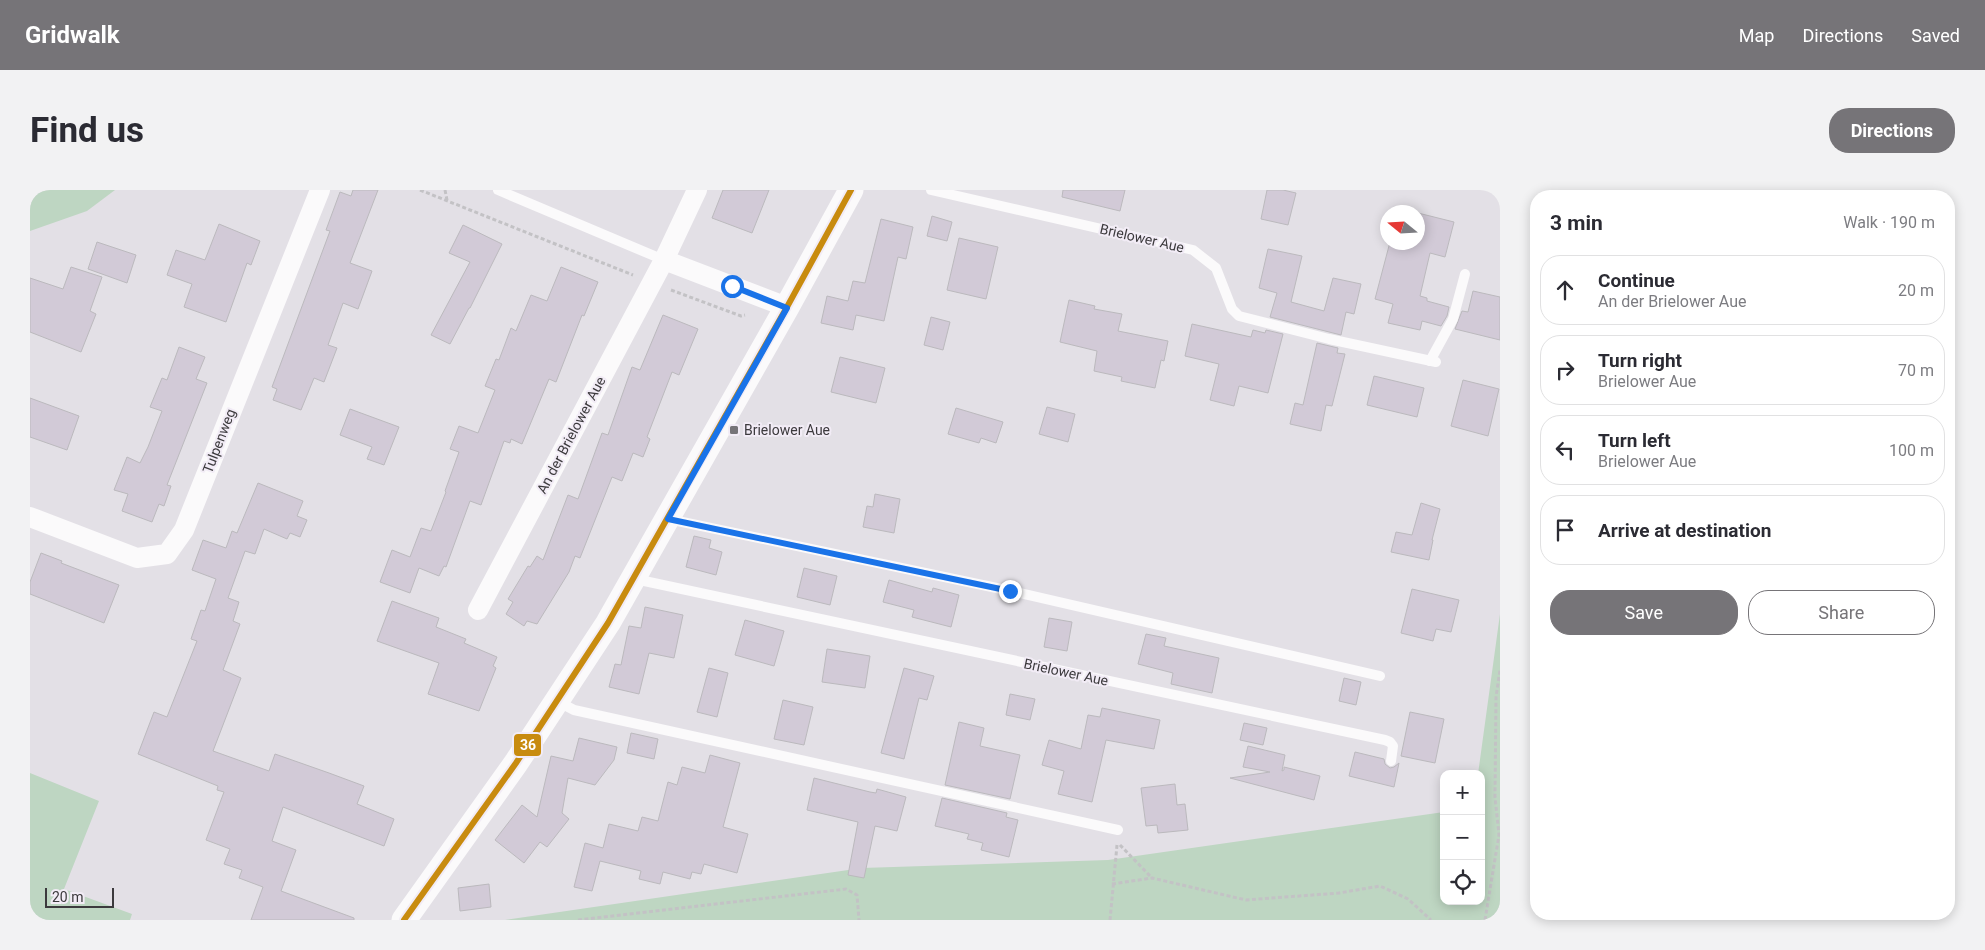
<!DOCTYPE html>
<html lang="en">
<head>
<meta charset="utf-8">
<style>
  body { margin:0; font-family:Roboto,sans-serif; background:#f2f2f3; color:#2b2b33 }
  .controls { position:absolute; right:15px; bottom:15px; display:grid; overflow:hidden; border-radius:10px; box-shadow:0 2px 12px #0003 }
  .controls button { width:45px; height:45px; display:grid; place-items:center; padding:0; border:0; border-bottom:1px solid #e1e1e2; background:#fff; color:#2b2b33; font:25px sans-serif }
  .compass { position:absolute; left:1350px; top:15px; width:45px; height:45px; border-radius:50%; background:#fff; box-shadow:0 2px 12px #0003; rotate:288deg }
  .scale { position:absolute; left:15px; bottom:12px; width:69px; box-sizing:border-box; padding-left:5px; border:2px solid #3c3a3d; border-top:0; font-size:14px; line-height:18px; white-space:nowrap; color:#3c3a3d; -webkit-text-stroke:4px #f2ecf6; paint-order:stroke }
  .stop { position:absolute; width:15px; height:15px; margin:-11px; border:4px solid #1a73e8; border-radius:50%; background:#fff }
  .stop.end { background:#1a73e8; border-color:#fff; box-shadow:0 1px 5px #0008 }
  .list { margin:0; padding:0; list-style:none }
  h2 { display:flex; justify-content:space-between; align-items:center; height:65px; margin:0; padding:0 20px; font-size:21px }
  h2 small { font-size:16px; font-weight:400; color:#7c7c81 }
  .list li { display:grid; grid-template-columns:32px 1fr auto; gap:15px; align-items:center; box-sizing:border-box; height:70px; margin:0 10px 10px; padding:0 10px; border:1px solid #e1e1e2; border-radius:20px }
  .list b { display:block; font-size:19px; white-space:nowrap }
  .list p { margin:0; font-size:16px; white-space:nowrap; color:#7c7c81 }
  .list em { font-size:16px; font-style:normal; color:#7c7c81 }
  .actions { display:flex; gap:10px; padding:15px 20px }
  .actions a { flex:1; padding:11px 0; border:1px solid #767478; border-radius:20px; text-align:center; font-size:18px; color:#767478 }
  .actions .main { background:#767478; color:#fff }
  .icon { flex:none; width:28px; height:28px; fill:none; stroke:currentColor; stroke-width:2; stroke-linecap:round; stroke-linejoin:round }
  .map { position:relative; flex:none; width:1470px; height:730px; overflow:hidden; border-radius:20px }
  header { display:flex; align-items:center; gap:30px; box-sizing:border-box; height:70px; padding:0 25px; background:#767478; color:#fff }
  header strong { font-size:24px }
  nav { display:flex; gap:28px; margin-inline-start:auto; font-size:18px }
  .intro { display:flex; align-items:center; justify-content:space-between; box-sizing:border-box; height:120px; padding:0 30px }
  h1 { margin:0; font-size:35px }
  .button { padding:12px 22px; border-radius:20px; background:#767478; color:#fff; font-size:18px; font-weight:700 }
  main { display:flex; gap:30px; padding:0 30px }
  aside { flex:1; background:#fff; border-radius:20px; box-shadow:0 2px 12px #0003 }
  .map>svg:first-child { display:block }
</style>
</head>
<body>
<header>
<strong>Gridwalk</strong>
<nav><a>Map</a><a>Directions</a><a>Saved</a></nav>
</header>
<div class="intro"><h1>Find us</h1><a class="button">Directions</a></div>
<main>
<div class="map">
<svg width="1470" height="730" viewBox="0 0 1470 730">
  <rect width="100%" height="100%" fill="#e3e0e6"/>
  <!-- green -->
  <g fill="#bed6c2">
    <polygon points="0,0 85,0 57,21 0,41"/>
    <polygon points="1470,424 1470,730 475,730 832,678 1078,670 1414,622 1414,711 1451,711 1451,584 1448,584"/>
    <polygon points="0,583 69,611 34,699 102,724 100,730 0,730"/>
  </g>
  <!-- building -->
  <g fill="#d2cad7" stroke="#bbb9bd">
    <polygon points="323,0 348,0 320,73 342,81 328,119 313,113 298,155 307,158 294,192 284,188 271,220 243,210 247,199 242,197 300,41 296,40 310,2 321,6"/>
    <polygon points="693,0 739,0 722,43 682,28"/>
    <polygon points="1033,0 1095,0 1090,21 1032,7"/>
    <polygon points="1237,0 1253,0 1266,3 1258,35 1231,29"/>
    <polygon points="1388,23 1424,32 1415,67 1400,63 1390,106 1397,108 1397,111 1419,117 1417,126 1411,136 1392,131 1390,140 1358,133 1363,114 1345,109 1360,52 1388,52"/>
    <polygon points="902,26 922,32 917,51 897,46"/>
    <polygon points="851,29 883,37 876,69 868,67 854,131 826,125 823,140 791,133 797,106 818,111 823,91 835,93"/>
    <polygon points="189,34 230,51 221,75 217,73 196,132 154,117 162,94 137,85 146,60 175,70"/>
    <polygon points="433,35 472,54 440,118 439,118 420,154 401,145 440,72 419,63"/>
    <polygon points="929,48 968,57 956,109 917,100"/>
    <polygon points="67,52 106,65 97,93 58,79"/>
    <polygon points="1238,59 1272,66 1261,112 1294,121 1303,88 1331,94 1324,124 1316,122 1311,145 1240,127 1247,103 1229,98"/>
    <polygon points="41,77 72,87 60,121 66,124 51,162 0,142 0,88 33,99"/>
    <polygon points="531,77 568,92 554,126 552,125 526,192 519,189 492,254 481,249 480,253 474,251 451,315 440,311 416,377 414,376 409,386 389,378 380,403 350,392 362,360 380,367 391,338 401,341 416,302 415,301 429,262 420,259 429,236 448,243 465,200 455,196 466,169 469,170 481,138 486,141 501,105 517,111"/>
    <polygon points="1443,101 1470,107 1470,150 1425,139 1432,121 1438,122"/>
    <polygon points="1039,110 1065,116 1064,119 1092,124 1088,141 1138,151 1134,171 1131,170 1125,198 1091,191 1092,187 1064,181 1067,161 1030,152"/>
    <polygon points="633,125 668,139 649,185 642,182 617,247 620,249 613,267 603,263 592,291 582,287 550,368 545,366 539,382 507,434 497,431 494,436 476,424 483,412 478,409 498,376 500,377 507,366 513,370 538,305 548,309 572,243 578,245 602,177 610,180"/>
    <polygon points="901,127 920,132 913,160 894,155"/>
    <polygon points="1162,134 1221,147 1223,140 1235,143 1236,140 1253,144 1238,203 1209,196 1204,216 1180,210 1189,174 1155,166"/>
    <polygon points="1287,153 1308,158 1307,163 1315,164 1302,216 1296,215 1291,241 1260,234 1265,213 1273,215"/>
    <polygon points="149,157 175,167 166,189 177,193 137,295 141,296 134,316 129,314 122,332 92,321 98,304 84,300 97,267 110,273 118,257 132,221 120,217 132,188 137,190"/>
    <polygon points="810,167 855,178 846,213 801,202"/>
    <polygon points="1344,186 1394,198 1387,227 1337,215"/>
    <polygon points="1433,190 1469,199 1458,246 1421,236"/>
    <polygon points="0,208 49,226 37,260 0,247"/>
    <polygon points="1017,217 1045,224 1038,252 1009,244"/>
    <polygon points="926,218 973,232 966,253 951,248 949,253 918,244"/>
    <polygon points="320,219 369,237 354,275 337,269 342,257 310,245"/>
    <polygon points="228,293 273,311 267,326 277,330 270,347 260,343 257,349 234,339 225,364 215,361 198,408 209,412 203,431 210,434 193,480 211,488 183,561 239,581 245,564 299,583 334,596 327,614 364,629 354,656 253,617 242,651 266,660 251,701 324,728 324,730 221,730 233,697 209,688 212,680 194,674 200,659 176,650 194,602 187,600 188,596 108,564 124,522 137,527 167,451 161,449 171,420 175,421 186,389 162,380 173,350 196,358 202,341 207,343"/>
    <polygon points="845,304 870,309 864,343 833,337 837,316 843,317"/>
    <polygon points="1391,313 1410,319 1402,350 1403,350 1399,370 1361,362 1366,342 1382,345"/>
    <polygon points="664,346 681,350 679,358 692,362 686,385 656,377"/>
    <polygon points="11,363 32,371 31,373 89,395 74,433 0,404 0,392"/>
    <polygon points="774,378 807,386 800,415 767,407"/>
    <polygon points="859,390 902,402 903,398 929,405 921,437 882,427 884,420 853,412"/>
    <polygon points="1382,399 1429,410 1421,442 1406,439 1403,451 1371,443"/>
    <polygon points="362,411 409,428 406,437 436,449 434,453 467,467 463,476 466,478 449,521 398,504 409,473 347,451"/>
    <polygon points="615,417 653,425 644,468 619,463 609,504 579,497 585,474 591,475 599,436 611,438"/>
    <polygon points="1019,428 1042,432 1037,461 1014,457"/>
    <polygon points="715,430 754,441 744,476 705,465"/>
    <polygon points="1116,444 1136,448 1134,456 1189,468 1182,503 1141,494 1143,483 1108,474"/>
    <polygon points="797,459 840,466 835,498 792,492"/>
    <polygon points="679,478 698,483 687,527 667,522"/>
    <polygon points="874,478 904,486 897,510 889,508 874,569 851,563"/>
    <polygon points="1314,488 1331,492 1326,515 1309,511"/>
    <polygon points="980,504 1005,509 1000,530 976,525"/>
    <polygon points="753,510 783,517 774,555 744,549"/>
    <polygon points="1072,518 1130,530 1124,559 1076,550 1062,612 1028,604 1034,581 1012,575 1019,550 1051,559 1058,525 1070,527"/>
    <polygon points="1380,522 1414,529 1405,573 1371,566"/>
    <polygon points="929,532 954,538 950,556 990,565 980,609 915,595"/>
    <polygon points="1214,533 1237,538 1233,555 1210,550"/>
    <polygon points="601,543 628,549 624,569 597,563"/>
    <polygon points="549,548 587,557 584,570 565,595 538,588 532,623 539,629 517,657 510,652 494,673 465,650 492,615 507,627 521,566 543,571"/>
    <polygon points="1218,556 1255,565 1252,581 1254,580 1254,577 1290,586 1284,610 1200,588 1240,582 1213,577"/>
    <polygon points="1325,562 1354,569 1355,574 1360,578 1364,577 1369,573 1364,597 1319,586"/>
    <polygon points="680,565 710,573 693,637 718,644 707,683 674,674 671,684 662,682 660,689 633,682 630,694 609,689 611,681 570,671 562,701 544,697 555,653 573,658 579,634 608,641 612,627 628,631 638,592 647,595 652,577 675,583"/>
    <polygon points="784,588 840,602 846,603 847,599 876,607 867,641 845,636 834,688 818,685 828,632 777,620"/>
    <polygon points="1145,594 1147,615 1155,614 1158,640 1128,643 1127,635 1116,636 1111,598"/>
    <polygon points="912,608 977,623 976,627 988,630 979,667 951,660 953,653 937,649 939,644 905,636"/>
    <polygon points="459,694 461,717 430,721 428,698"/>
  </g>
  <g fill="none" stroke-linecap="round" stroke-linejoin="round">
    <!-- path -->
    <g stroke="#c3c2c5" stroke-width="3" stroke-dasharray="4 2.5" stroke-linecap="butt">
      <polyline points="390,0 603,85"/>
      <polyline points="415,0 417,10"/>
      <polyline points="641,100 711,126 715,125"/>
      <polyline points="1090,655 1122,688"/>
      <polyline points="1082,694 1122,688 1216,710 1309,703 1350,696 1378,709 1401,730"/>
      <polyline points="548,730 816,699 827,705 829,730"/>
      <polyline points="1080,730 1087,655"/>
      <polyline points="1455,730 1469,645 1465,607 1466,507 1470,480"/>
    </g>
    <!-- service -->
    <g stroke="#fbfafb" stroke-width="10">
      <polyline points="468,0 634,70"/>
      <polyline points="901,0 1163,60 1186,78 1202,119 1209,126 1299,149 1406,172"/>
      <polyline points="1400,171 1423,129 1435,84"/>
      <polyline points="638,329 981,401 1350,486"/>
      <polyline points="605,389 1355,550 1360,552 1363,556 1361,571"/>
      <polyline points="527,511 544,520 1088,640"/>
    </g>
    <!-- minor -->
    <g stroke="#fbfafb" stroke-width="20">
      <polyline points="634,70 757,117"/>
      <polyline points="0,327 107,368 137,364 154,340 290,0"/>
      <polyline points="448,420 634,70 667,0"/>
    </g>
    <!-- tertiary -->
    <polyline stroke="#fbfafb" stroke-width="25" points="374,730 486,573 578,433 757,117 821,0"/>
    <!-- bus-1 casing -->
    <g stroke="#f2ecf6" stroke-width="10">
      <polyline id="bus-1" points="374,730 486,573 578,433 757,117 821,0"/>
    </g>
    <!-- bus-1 -->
    <use href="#bus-1" stroke="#c88b0f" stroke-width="6"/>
  </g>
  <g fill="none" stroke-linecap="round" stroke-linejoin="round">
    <!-- route -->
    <polyline stroke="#1a73e8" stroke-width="6" points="702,96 757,118 638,329 980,401"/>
  </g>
  <!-- markers -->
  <rect fill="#767478" stroke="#f2ecf6" stroke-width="2" x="699" y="235" width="10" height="10" rx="2.5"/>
  <g text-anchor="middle" stroke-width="4" stroke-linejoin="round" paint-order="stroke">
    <!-- street labels -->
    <g font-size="14" fill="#3c3a3d" stroke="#f2ecf6">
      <text transform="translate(1112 48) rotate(13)" y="5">Brielower Aue</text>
      <text transform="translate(541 245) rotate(-62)" y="5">An der Brielower Aue</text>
      <text transform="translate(189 251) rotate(-69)" y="5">Tulpenweg</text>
      <text transform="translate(1036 482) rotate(12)" y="5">Brielower Aue</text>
    </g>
    <!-- poi labels -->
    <g font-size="14" fill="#3c3a3d" stroke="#f2ecf6" text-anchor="start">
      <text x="714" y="245">Brielower Aue</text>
    </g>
  </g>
  <rect stroke="#f2ecf6" stroke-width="2" x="483" y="543" width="29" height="24" rx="5" fill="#c88b0f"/>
  <g font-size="14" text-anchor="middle" font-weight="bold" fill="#fff">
    <text x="498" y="560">36</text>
  </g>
</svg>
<div class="controls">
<button>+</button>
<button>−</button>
<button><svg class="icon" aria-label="locate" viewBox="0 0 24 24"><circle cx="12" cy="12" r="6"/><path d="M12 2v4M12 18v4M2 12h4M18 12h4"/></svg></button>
</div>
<svg class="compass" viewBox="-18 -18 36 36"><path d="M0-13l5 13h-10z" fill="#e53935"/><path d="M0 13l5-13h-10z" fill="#7c7c81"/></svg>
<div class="scale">20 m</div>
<div class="stop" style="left:702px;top:96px"></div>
<div class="stop end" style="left:980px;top:401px"></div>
</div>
<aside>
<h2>3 min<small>Walk · 190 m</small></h2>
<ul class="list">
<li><svg class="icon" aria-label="ahead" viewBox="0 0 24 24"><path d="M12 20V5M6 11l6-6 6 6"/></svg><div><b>Continue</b><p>An der Brielower Aue</p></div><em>20 m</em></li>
<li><svg class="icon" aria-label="right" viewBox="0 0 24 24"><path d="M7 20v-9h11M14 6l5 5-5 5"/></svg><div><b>Turn right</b><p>Brielower Aue</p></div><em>70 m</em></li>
<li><svg class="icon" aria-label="left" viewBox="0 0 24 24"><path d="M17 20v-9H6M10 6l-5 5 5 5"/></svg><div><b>Turn left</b><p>Brielower Aue</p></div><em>100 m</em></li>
<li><svg class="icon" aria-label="arrive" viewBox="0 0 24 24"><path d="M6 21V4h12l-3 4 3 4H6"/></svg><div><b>Arrive at destination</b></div></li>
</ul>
<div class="actions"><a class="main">Save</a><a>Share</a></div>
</aside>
</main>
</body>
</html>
